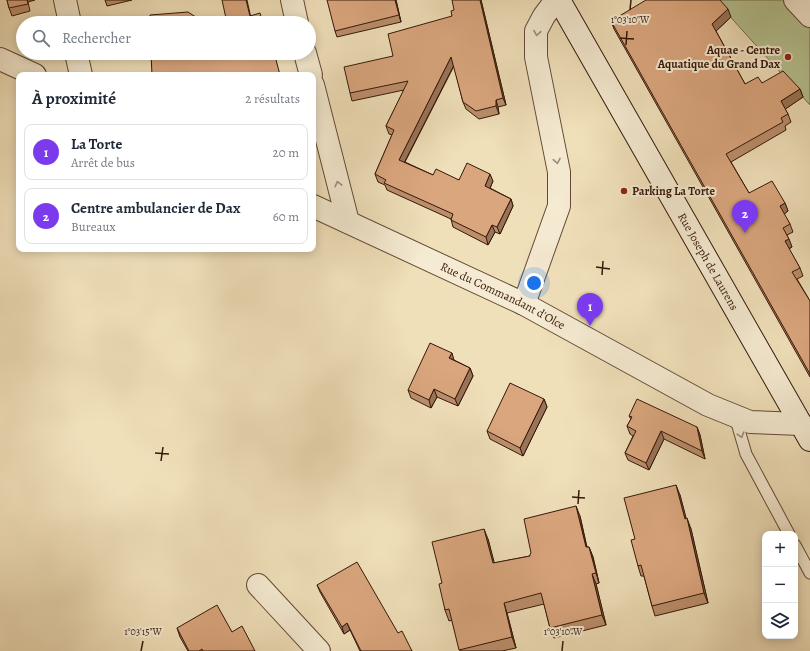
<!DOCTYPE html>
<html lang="fr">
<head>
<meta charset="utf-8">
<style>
  body { margin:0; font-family:Alegreya,serif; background:#f6f6f7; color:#1f2937 }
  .controls { position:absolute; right:12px; bottom:12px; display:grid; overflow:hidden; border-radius:8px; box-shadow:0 2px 10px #0003 }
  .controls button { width:36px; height:36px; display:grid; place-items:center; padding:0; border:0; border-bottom:1px solid #e0e1e3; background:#fff; color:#1f2937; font:20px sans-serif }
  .you { position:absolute; left:534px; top:283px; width:14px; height:14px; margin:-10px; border:3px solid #fff; border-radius:50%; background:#1a73e8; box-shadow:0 0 0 6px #1a73e833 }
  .badge { display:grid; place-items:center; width:26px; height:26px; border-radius:50%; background:#7c3aed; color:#fff; font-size:13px; font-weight:700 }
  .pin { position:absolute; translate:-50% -33px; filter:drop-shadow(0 1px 2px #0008) }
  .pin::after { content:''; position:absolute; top:21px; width:14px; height:12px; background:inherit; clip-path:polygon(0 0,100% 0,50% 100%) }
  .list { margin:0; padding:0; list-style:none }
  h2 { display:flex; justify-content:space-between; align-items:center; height:52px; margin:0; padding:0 16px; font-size:17px }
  h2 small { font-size:13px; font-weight:400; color:#747a83 }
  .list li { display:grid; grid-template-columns:26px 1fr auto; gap:12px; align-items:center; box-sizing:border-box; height:56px; margin:0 8px 8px; padding:0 8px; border:1px solid #e0e1e3; border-radius:8px }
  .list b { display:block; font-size:15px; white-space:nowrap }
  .list p { margin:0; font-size:13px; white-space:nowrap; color:#747a83 }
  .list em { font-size:13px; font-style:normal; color:#747a83 }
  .icon { flex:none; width:22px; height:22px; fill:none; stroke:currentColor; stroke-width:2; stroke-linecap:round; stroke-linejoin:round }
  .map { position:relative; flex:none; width:810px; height:651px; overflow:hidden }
  .search { position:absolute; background:#fff; box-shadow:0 2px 10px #0003; left:16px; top:16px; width:300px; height:44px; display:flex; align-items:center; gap:10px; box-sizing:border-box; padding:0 14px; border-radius:22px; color:#747a83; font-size:15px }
  .panel { position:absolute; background:#fff; box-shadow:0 2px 10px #0003; left:16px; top:72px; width:300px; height:180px; border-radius:8px }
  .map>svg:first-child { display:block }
</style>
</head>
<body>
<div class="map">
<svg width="810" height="651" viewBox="0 0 810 651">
  <rect width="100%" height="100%" fill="#f0e0ba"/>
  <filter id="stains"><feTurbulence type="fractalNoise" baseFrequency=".005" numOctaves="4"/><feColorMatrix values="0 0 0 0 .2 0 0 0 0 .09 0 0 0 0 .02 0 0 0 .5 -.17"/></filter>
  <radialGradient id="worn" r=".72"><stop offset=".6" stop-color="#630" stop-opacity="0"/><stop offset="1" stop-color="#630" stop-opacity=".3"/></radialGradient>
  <!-- pitch -->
  <polygon fill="#b6c392" stroke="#766d4e" points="715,0 810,0 810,105"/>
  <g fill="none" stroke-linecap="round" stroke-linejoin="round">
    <!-- lane casing -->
    <g stroke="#644935" stroke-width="13">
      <g id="lane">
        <polyline points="735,416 746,454 789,534"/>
        <polyline points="795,545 810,573"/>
      </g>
    </g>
    <!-- street casing -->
    <g stroke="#644935" stroke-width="24">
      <g id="street">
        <polyline points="65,0 70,23"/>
        <polyline points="292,0 297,23"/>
        <polyline points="795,0 810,16"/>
        <polyline points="76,53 81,75"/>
        <polyline points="305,53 311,75"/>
        <polyline points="0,59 35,75"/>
        <polyline points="313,85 348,222"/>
        <path id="s1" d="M313 206 524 304 708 405 750 422 801 424"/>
        <polyline points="524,304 559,206 559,172 536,57 536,31 544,16 556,0"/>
        <polyline points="258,585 319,651"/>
      </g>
    </g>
    <!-- secondary casing -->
    <g stroke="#351709" stroke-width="24">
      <g id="secondary">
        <path id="s2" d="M559 0 810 440"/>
      </g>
    </g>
    <!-- lane -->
    <use href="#lane" stroke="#f5ebd2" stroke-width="11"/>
    <!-- street -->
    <use href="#street" stroke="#f5ebd2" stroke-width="22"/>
    <!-- secondary -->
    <use href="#secondary" stroke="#f5ebd2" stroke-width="22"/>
  </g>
  <!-- wall -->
  <g fill="#bb8f6c" stroke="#351709">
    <polygon points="7,0 35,0 28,2 30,11 12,16 9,8"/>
    <polygon points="105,0 132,0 107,6"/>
    <polygon points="396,0 401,22 337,37 335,31"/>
    <polygon points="481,0 506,105 498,107 499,114 479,119 466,109 463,102 454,66 405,162 433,175 459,180 493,181 490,188 511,199 513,206 500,234 495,232 488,245 453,227 451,219 387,190 385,185 378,182 375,174 392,135 389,134 386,126 404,90 352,101 350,93 393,56 452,16"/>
    <polygon points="731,17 716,31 745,84 762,83 800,89 803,97 785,109 788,114 791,122 785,126 786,130 731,162 749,193 785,203 788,211 784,214 790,224 793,232 787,235 792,247 789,249 800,268 803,276 797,279 810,301 810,377 614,29 611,21"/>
    <polygon points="454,360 470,368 473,376 458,406 437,397 431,408 411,398 408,390"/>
    <polygon points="544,399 547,407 523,456 490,439 487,431"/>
    <polygon points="629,416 697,427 700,435 705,459 664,439 649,470 628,460 625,453 633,436 630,434 627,426 631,419"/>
    <polygon points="680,495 686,519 691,529 708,603 655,616 652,606 644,576 641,576 638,566"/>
    <polygon points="580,516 587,547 589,547 593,557 599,583 596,584 606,625 554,638 550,628 544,604 507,613 516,648 502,651 460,651 452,620 449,621 445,610 442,583 488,539 494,563 530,556 531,553"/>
    <polygon points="317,585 398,633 412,651 360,651 350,630 344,634 320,592"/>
    <polygon points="177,628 232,632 255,651 188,651 180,637"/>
  </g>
  <!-- shaded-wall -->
  <g fill="#997458" stroke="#351709">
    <polygon points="246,0 247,0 252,23 250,16"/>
    <polygon points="395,0 396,0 401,22 399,15"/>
    <polygon points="480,0 481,0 506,105 503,98"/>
    <polygon points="728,9 731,17 715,32 712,24"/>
    <polygon points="451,57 454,65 402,167 399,160"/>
    <polygon points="800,89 803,97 784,110 781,101"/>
    <polygon points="496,100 498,107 499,114 496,106"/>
    <polygon points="490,174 493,181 488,193 485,186"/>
    <polygon points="511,199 513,206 500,234 497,227"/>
    <polygon points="785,203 788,211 783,215 780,206"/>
    <polygon points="492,225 495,232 488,245 486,237"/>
    <polygon points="789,239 792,247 788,249 785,241"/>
    <polygon points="452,353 454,360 449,358"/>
    <polygon points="470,368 473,376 458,406 455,399"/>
    <polygon points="434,389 437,397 431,408 429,400"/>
    <polygon points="544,399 547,407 523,456 520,448"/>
    <polygon points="697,427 700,435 705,459 702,451"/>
    <polygon points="661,431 664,439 649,470 646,463"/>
    <polygon points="676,485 680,495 689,529 685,519"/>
    <polygon points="576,506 580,516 589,558 586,547"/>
    <polygon points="687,518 691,529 708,603 704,593"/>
    <polygon points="484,529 488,539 497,573 493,563"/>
    <polygon points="589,547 593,557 599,583 596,573"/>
    <polygon points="592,574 596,584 606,625 602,615"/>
    <polygon points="504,603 507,613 516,648 512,637"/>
    <polygon points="347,623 350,630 344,634 342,627"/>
  </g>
  <!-- building -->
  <g fill="#daa67e" stroke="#351709">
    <polygon points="7,0 27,0 28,4 9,8"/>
    <polygon points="222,0 246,0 250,16 260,13 263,23 227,23"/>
    <polygon points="327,0 395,0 399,15 335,31"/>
    <polygon points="452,0 480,0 503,98 496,100 496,106 476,111 463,102 451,57 399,160 433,175 436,169 459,180 467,163 490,174 485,186 511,199 497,227 492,225 486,237 451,220 453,214 384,183 386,180 375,174 394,130 386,126 408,81 350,93 344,67 393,56 388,34 452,16 451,11 454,10"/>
    <polygon points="646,0 720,0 728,9 712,24 745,84 758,77 762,83 783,71 800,89 781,101 788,114 781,118 783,122 726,154 749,193 772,181 785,203 780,206 790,224 783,228 789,239 785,241 800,268 792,272 810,301 810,374 611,21"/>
    <polygon points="188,12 205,23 150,23 150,15"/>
    <polygon points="151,53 270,53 271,57 275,56 280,75 152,75"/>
    <polygon points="430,343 452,353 449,358 470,368 455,399 434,389 429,400 408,390"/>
    <polygon points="510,383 544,399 520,448 487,431"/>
    <polygon points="637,399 697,427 702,451 661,431 646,463 625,453 636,431 627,426 632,417 629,416"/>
    <polygon points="676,485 685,519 687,518 704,593 652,606 641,565 638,566 631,540 635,539 624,498"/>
    <polygon points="576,506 586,547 589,547 596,573 592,574 602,615 550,628 541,593 504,603 512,637 459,650 449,609 445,610 439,584 442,583 432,542 484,529 493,563 530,556 530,554 531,553 524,519"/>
    <polygon points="357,562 398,633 402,631 412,651 361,651 347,623 342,627 317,585"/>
    <polygon points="217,605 232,632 242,626 255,651 203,651 202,649 199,651 189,651 177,628"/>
  </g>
  <!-- one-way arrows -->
  <defs><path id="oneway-chevron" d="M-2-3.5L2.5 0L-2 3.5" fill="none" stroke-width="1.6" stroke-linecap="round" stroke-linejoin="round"/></defs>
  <g stroke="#9f8c78">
    <use href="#oneway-chevron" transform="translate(537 33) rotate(99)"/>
    <use href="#oneway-chevron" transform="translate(557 161) rotate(79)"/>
    <use href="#oneway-chevron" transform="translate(338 184) rotate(-104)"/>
    <use href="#oneway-chevron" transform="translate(741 435) rotate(73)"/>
  </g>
  <!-- ticks -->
  <path fill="none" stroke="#351709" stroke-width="1.5" d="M630 10 631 0M620 38 634 39M626 45 627 31M596 267 610 269M602 275 603 261M155 453 169 454M161 461 163 447M572 497 585 498M578 504 579 490M141 651 143 641M562 651 563 641"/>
  <!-- markers -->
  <g fill="#8f2418" stroke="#f5ebd2" stroke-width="1.5">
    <circle cx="788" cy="57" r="4"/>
    <circle cx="624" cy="191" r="4"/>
  </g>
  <g text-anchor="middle" stroke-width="4" stroke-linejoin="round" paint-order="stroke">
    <!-- poi labels -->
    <g font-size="12" font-weight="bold" fill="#351709" stroke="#f5ebd2" text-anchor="end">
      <text x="780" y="54">Aquae - Centre<tspan x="780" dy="14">Aquatique du Grand Dax</tspan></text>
      <text x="632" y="195" text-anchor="start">Parking La Torte</text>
    </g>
    <!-- street labels -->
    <g font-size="12" fill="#351709" stroke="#f5ebd2">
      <text dy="4" stroke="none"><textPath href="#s2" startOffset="301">Rue Joseph de Laurens</textPath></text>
      <text dy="4" stroke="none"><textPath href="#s1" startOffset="210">Rue du Commandant d'Olce</textPath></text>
    </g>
  </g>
  <g font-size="10" text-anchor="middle" fill="#351709" stroke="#f5ebd2" stroke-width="4" stroke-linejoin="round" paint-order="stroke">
    <text x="630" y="23">1°03'10"W</text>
    <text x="143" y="635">1°03'15"W</text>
    <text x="563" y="635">1°03'10"W</text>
  </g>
  <rect width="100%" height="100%" filter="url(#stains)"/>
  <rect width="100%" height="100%" fill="url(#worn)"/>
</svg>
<div class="controls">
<button>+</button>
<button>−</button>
<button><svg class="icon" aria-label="layers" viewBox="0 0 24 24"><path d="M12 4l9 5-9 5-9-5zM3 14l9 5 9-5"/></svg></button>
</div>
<div class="you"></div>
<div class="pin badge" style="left:590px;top:326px">1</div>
<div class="pin badge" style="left:745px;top:233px">2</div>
<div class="search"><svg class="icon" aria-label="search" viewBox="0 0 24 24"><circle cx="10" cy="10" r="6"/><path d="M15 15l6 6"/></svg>Rechercher</div>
<section class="panel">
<h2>À proximité<small>2 résultats</small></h2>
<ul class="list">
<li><span class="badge">1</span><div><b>La Torte</b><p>Arrêt de bus</p></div><em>20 m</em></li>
<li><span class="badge">2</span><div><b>Centre ambulancier de Dax</b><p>Bureaux</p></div><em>60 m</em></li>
</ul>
</section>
</div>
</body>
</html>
